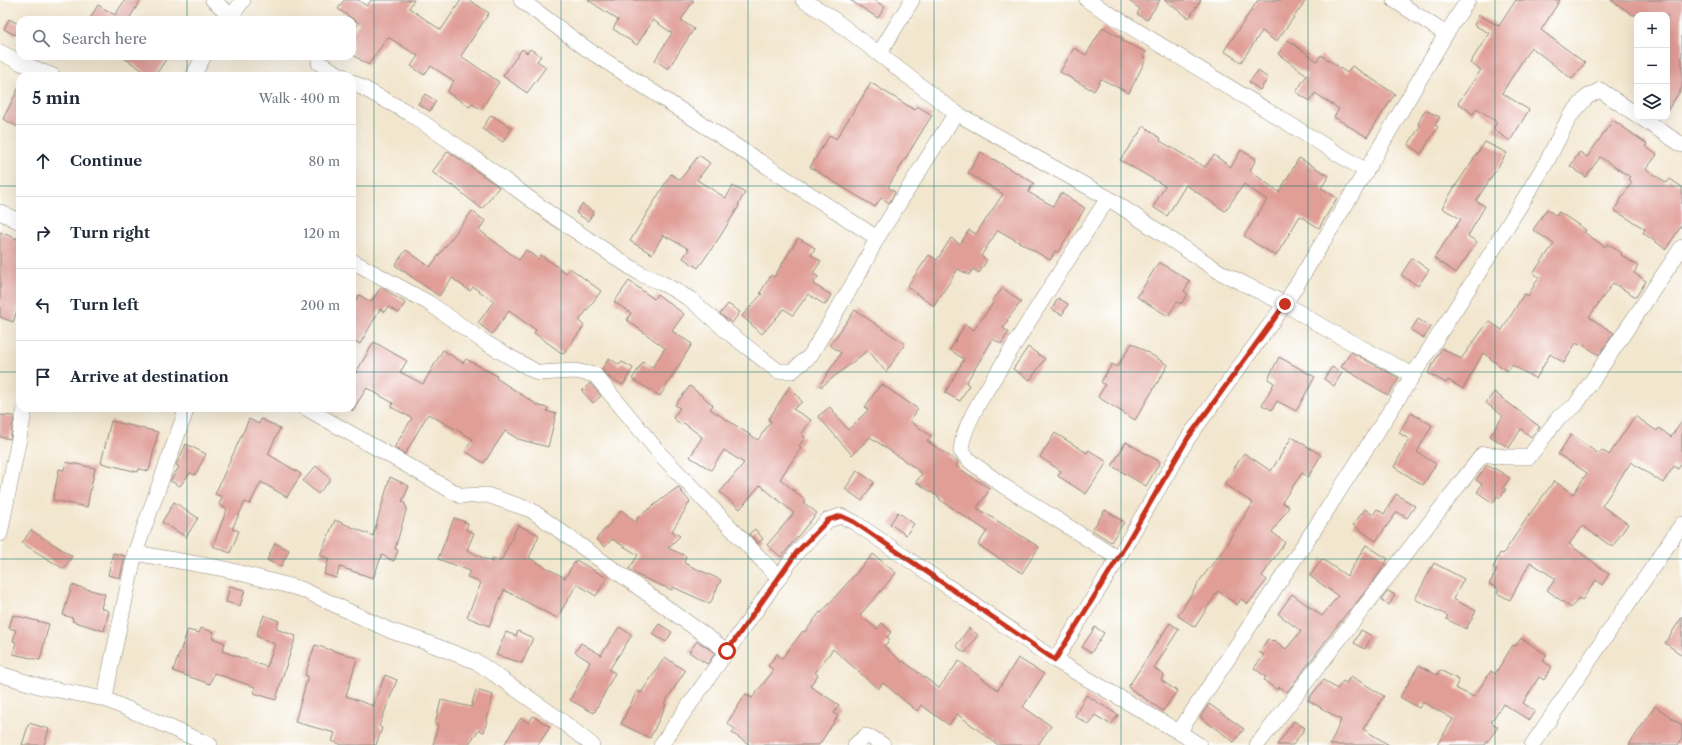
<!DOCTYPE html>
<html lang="en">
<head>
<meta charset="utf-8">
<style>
  body { margin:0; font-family:"Libre Caslon Text",serif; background:#f2f2f3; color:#1f2937 }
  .controls { position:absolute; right:12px; top:12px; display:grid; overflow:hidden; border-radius:8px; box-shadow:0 4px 16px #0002 }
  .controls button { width:36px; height:36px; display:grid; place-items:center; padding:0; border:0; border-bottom:1px solid #e0e1e3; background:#fff; color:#1f2937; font:20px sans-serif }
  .stop { position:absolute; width:12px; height:12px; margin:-9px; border:3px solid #c8321e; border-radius:50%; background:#fff }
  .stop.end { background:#c8321e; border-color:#fff; box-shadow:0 1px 4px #0008 }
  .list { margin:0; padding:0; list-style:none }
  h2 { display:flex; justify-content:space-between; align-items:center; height:52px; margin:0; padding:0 16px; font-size:17px }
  h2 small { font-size:13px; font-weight:400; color:#747a83 }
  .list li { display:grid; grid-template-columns:26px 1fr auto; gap:12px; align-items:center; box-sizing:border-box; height:72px; padding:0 16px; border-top:1px solid #e0e1e3 }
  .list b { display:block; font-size:15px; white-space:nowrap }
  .list em { font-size:13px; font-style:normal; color:#747a83 }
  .icon { flex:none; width:22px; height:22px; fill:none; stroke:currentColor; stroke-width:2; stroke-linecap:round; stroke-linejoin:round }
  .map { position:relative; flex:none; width:1682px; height:745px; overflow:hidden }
  .search { position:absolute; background:#fff; box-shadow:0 4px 16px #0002; left:16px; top:16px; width:340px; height:44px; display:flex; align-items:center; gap:10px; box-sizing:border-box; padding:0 14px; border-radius:12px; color:#747a83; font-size:15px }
  .panel { position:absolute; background:#fff; box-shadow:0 4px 16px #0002; left:16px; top:72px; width:340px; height:340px; border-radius:12px }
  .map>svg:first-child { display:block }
</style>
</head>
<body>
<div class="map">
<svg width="1682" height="745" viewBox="0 0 1682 745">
  <rect width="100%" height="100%" fill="#fff"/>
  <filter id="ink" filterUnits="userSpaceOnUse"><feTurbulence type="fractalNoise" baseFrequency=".025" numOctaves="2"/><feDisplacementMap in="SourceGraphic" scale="8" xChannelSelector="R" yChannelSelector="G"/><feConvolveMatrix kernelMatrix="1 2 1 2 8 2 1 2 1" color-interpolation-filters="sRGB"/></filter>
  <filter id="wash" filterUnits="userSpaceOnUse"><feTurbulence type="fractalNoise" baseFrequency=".012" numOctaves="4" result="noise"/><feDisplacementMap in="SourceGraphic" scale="16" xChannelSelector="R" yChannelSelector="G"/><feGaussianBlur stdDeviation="0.9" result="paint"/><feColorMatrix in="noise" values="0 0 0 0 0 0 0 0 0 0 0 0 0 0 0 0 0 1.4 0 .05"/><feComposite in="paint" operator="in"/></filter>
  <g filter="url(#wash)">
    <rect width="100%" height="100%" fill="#f2e6ce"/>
    <g id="blocks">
      <!-- building -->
      <g fill="#e09e97">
        <polygon points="125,0 141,0 128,20 89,20 98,5 115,15"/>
        <polygon points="344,0 358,0 367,6 371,0 414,0 409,8 441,30 461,0 469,0 489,13 461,56 499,82 481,109 472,104 470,107 447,92 454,81 431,66 424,75 411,66 418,56 388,37 368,65 352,54 352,33 359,23 338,9"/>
        <polygon points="588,0 694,0 681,20 694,29 668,69 655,60 672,33 653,20 637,45 613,29 618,20"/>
        <polygon points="850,0 874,0 885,7 878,18"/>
        <polygon points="1128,0 1160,0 1147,20 1137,14 1140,9"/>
        <polygon points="1164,0 1201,0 1189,18"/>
        <polygon points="1258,0 1306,0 1276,42 1262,31 1241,62 1224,51"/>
        <polygon points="1516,0 1560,0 1541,30 1585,63 1572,79 1531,47 1502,93 1529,110 1510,141 1493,129 1497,122 1477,108 1473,114 1458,103 1481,70 1470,63 1489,33 1474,25 1479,15 1499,26"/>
        <polygon points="1611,0 1682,0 1682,88 1667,111 1667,15 1633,15"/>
        <polygon points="9,19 20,25 15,35 4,29"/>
        <polygon points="1103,27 1123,39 1122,41 1146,52 1143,57 1146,59 1129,93 1101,79 1094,91 1060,72 1074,48 1086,55"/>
        <polygon points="1288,40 1317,61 1321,55 1347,73 1352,66 1395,94 1367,137 1334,117 1339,109 1315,93 1310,101 1296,92 1307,75 1278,54"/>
        <polygon points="522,49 527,53 530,49 541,56 537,61 546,67 527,93 503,76"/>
        <polygon points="121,56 168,56 155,76 151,76"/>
        <polygon points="1258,71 1268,78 1260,90 1249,82"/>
        <polygon points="871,83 915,110 917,106 932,115 888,187 895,192 889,203 881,198 875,207 810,167 830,135 836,139"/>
        <polygon points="20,85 20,128 3,119"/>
        <polygon points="425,94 436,101 430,111 418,104"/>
        <polygon points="1425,110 1440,117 1435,125 1438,127 1421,154 1408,145 1421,125 1418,124"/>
        <polygon points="491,115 512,128 503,142 482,129"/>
        <polygon points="1613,120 1647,144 1645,146 1657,155 1646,169 1667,183 1670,179 1682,187 1682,225 1666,249 1643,233 1645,229 1614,210 1632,182 1628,179 1630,177 1600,157 1586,177 1570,166 1580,152 1587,157"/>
        <polygon points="1144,126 1161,139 1160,141 1205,167 1214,155 1231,167 1241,150 1256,159 1250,171 1279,192 1299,158 1329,176 1321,188 1337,198 1319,228 1300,216 1276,256 1244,236 1267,200 1244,184 1225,211 1186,185 1167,216 1153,207 1165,186 1120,160"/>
        <polygon points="1485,142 1507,153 1476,201 1485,206 1468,236 1477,242 1456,273 1434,258 1461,219 1442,208 1454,188"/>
        <polygon points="448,151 499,187 482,209 452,185 451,186 432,172"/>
        <polygon points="981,152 1034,183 1028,192 1053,206 1061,193 1085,208 1058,252 1055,251 1050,260 998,230 981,256 987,260 979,273 973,269 969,275 958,269 934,306 907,287 929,255 937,260 951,238 960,244 969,230 976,234 1003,194 968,173"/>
        <polygon points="699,155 710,163 697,180 726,198 733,186 745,193 738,205 739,206 719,238 698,268 683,258 689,249 663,235 652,254 630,241 671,174 680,180"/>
        <polygon points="582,204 594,212 588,221 576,213"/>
        <polygon points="1547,209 1556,216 1559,212 1586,230 1584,232 1605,247 1607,244 1622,253 1621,255 1638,266 1634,273 1646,281 1636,297 1613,283 1589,317 1614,333 1599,355 1580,343 1579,345 1576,343 1564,363 1550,354 1536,379 1512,365 1507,371 1483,353 1463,389 1448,380 1446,383 1428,373 1442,348 1461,359 1489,321 1502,330 1524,294 1528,296 1539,277 1533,273 1554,244 1533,230"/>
        <polygon points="472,211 485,221 479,230 519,260 526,250 538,259 541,255 566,273 570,268 601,291 579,321 584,326 563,354 534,333 536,330 509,311 492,334 478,323 494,301 473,287 470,291 452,278 439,296 395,265 406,250 430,267"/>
        <polygon points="0,232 20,240 20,302 13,322 0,317"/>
        <polygon points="798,238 815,248 811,255 821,261 813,273 818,277 813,284 831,295 825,305 808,294 793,315 784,309 762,334 742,316 762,294 760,293 771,275 774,277"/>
        <polygon points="1412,258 1429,270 1418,286 1401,275"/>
        <polygon points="1159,262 1190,281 1184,291 1188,294 1181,304 1177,302 1168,316 1137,297"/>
        <polygon points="629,281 654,299 657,294 684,314 672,331 692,344 660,396 632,379 643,362 652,368 665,348 627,320 631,313 614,302"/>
        <polygon points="381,287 405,303 399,313 388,307 384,312 380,309 360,344 352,339 352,298 356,300 359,295 371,302"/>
        <polygon points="1003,288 1021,302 1007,320 1008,321 1003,328 1009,332 1001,344 993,339 966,383 969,385 960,401 945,393 964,359 950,350 965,324 974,330 994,302 992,301"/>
        <polygon points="1058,298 1068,304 1062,315 1052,309"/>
        <polygon points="728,304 740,312 732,323 720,314"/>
        <polygon points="855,310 905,344 886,372 868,350 821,387 820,385 841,353 830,345"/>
        <polygon points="1418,319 1431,327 1424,338 1411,330"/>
        <polygon points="374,342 407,361 400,372 423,384 443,350 463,363 466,359 497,376 496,378 539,406 548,408 547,411 556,414 548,447 518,439 505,431 484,463 465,451 473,439 428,414 405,454 394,448 412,418 391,407 393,403 367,388 352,411 352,390 357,382 352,379"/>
        <polygon points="1132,343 1168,365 1135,420 1098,397 1105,385 1101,382 1112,364 1117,367"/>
        <polygon points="1028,347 1045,359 1030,380 1013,369"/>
        <polygon points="1351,352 1399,378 1388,395 1341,367"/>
        <polygon points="1279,357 1315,377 1296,411 1277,401 1272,410 1262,405 1274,383 1268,379"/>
        <polygon points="609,358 619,365 622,362 633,368 623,385 608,377 602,369"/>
        <polygon points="1332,367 1342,373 1334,386 1324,379"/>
        <polygon points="590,383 601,396 593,403 582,391"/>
        <polygon points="881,384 918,409 910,421 931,436 927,441 958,462 956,465 957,467 990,489 977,508 1039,547 1022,573 978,545 987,531 939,499 940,498 916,482 922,474 914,467 870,437 852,455 818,416 830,407 848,430 868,410 865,407"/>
        <polygon points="690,386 713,405 710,409 758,440 771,421 768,420 790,386 802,402 793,409 811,420 801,435 805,437 799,446 801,448 780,479 806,501 804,503 817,513 781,557 767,545 794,513 760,485 740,509 720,492 744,463 724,450 711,470 690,457 702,437 684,423 682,425 673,418 680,408 675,405"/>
        <polygon points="1494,392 1540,427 1531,437 1521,429 1509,448 1490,436 1503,416 1486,403"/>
        <polygon points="1411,413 1432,425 1417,452 1436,464 1423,485 1394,467 1409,439 1399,433"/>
        <polygon points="0,415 14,416 10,439 0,437"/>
        <polygon points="1635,416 1657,431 1659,428 1671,437 1682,420 1682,463 1678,469 1674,466 1663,483 1631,462 1602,506 1628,524 1612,547 1583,526 1569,544 1609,574 1602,585 1596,580 1582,600 1579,598 1571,608 1547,590 1556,579 1530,562 1510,600 1497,593 1499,589 1489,584 1497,570 1493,568 1500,553 1503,554 1527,518 1554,481 1573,494 1587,473 1558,454 1571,435 1599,454 1602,450 1609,455"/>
        <polygon points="249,419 259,424 261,419 280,428 268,454 301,474 287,497 261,482 250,504 245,502 232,529 239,531 230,553 213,546 227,509 219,505 222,497 215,494"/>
        <polygon points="111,421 158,432 149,471 139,469 138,472 101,463"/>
        <polygon points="1055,433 1087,453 1089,450 1107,462 1086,494 1058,476 1061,471 1040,457"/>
        <polygon points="1292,437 1321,455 1308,477 1302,473 1282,502 1289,507 1272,532 1285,542 1262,576 1267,580 1248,604 1241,599 1237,605 1218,591 1195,627 1178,616 1201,579 1229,542 1228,541 1253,503 1224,484 1244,453 1271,471"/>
        <polygon points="1126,442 1160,462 1146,486 1112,466"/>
        <polygon points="186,444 206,454 195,475 190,473 180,486 170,481 179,467 176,465"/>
        <polygon points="66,462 95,468 87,507 53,500 59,469 64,470"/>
        <polygon points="1487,465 1493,469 1494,468 1510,478 1503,488 1506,489 1500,498 1497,496 1493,503 1477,492 1482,484 1476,480"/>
        <polygon points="316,466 331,479 318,494 303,481"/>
        <polygon points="857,471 874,482 862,501 845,489"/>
        <polygon points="390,477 409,486 402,502 405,503 405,506 407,507 395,549 398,550 394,561 382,555 373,578 340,567 336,578 324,574 329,559 320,555 335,520 373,536"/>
        <polygon points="678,487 690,502 672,531 680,536 668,548 686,556 684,563 721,580 710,604 673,587 672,590 639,576 629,569 638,555 612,539 605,547 596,539 622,510 636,523 637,518"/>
        <polygon points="1396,494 1415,506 1407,518 1397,512 1376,541 1353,525 1365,509 1373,515 1377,509 1384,514"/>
        <polygon points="174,502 198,518 186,537 162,522"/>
        <polygon points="1105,510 1124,522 1111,542 1092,530"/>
        <polygon points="898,512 914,524 906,535 890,524"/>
        <polygon points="454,518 468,523 466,530 474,533 467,550 492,562 493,558 501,561 518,525 539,535 529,558 565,578 576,560 607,578 596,596 577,584 557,618 504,590 489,626 467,617 481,583 467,577 470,571 438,559"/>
        <polygon points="755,529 763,539 758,543 749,534"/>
        <polygon points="31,530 72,556 64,569 22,543"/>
        <polygon points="275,543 289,550 281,567 267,560"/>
        <polygon points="1366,545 1388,559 1378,575 1350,611 1349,610 1287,692 1279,687 1277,690 1264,680 1266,677 1254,668 1264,655 1259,652 1268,639 1272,642 1274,640 1286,649 1301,631 1278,614 1292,594 1322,616 1338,596 1310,576 1322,559 1347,576"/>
        <polygon points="113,553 125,556 120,578 108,575"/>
        <polygon points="873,554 896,573 860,615 877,629 882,623 891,632 887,637 890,640 884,646 902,662 903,661 939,688 959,661 998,690 1018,658 1044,674 1023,707 1051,726 1038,745 998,745 957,714 949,725 921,705 917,711 883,683 878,689 833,649 815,673 818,675 810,686 839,705 834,713 838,716 819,745 750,745 732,733 735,729 727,723 746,694 752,698 774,670 768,666 777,654 782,658 803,631 805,632 820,612 821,613"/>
        <polygon points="1434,563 1464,579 1453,599 1476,611 1466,629 1446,619 1448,616 1415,599"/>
        <polygon points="72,585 105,594 101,608 109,611 104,631 72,621 73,618 63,615"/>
        <polygon points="230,586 245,590 240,606 226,602"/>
        <polygon points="1388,591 1395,595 1389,605 1381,600"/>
        <polygon points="13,615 49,624 40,660 13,654 16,642 13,641 16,630 9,628"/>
        <polygon points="264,615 279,621 276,629 296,636 284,672 276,700 254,693 255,687 214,673 210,684 173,671 188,630 199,633 201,628 214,632 212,638 225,643 222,651 267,667 275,644 256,636"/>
        <polygon points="1682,617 1682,655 1665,643"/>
        <polygon points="1170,623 1179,629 1154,668 1164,675 1161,680 1177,691 1163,711 1128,687"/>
        <polygon points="659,624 672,632 666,642 652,634"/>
        <polygon points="619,627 632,635 609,670 615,673 594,713 570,700 590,662 575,652 581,643 601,655"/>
        <polygon points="1095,627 1104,633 1091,653 1082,647"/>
        <polygon points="969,628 978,635 965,653 956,646"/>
        <polygon points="1361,630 1372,636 1365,649 1354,643"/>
        <polygon points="518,631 533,638 522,663 496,655 506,632 516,636"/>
        <polygon points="1521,638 1547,655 1543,661 1552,667 1544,680 1539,677 1523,703 1535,711 1529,720 1503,704 1491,722 1498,727 1485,745 1437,745 1453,719 1423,702 1419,708 1400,697 1419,665 1437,675 1440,670 1459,680 1455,688 1474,697 1491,671 1495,674 1513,645 1516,646"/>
        <polygon points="697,641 715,653 707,664 689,652"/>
        <polygon points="315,645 357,658 346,696 373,706 385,675 397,680 379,726 382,728 376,745 342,745 332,741 335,733 295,722 308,676 305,675"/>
        <polygon points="665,657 685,671 664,704 666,705 650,738 621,724 637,691 641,693"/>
        <polygon points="1351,676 1384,696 1363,729 1389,745 1330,745 1341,720 1308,700 1323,680 1337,689 1343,681 1346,683"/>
        <polygon points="476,690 493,695 484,732 479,730 468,745 433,745 438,725 435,724 441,700 471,707"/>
        <polygon points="1086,695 1118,715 1111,725 1095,715 1089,725 1075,716"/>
        <polygon points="1209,704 1244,729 1234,742 1200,717"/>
        <polygon points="1655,706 1682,725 1682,739 1678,745 1629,745"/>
        <polygon points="533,716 550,727 538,745 504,745 521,718 529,723"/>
        <polygon points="1294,721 1305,728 1293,745 1277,745"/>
        <polygon points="29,723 49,729 44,745 22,745"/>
      </g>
    </g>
  </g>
  <g filter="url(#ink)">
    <use href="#blocks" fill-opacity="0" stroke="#8e887c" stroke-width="1"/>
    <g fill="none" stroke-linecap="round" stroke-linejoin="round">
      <!-- minor casing -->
      <g stroke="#8e887c" stroke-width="16">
        <g id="minor">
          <polyline points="213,0 231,16"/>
          <polyline points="521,0 587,49 877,238"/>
          <polyline points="803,0 828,15 956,113 1108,198 1220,272 1285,304 1328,330 1413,375"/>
          <polyline points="1087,0 1366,171"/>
          <polyline points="1394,0 1446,34"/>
          <polyline points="229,20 243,0"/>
          <polyline points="0,52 19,62 53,76"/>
          <polyline points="879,54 912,0"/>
          <polyline points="319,63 342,76"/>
          <polyline points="193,76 204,56"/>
          <polyline points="352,82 409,113 473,157 556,218 609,253 641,274 662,283 690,299 729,333 778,371 792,371 810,356 861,270 877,238 956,113"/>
          <polyline points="1640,117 1682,145"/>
          <path d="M1108 198C1071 255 1034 311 999 370 986 391 962 426 961 451L971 462 1002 485 1118 558"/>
          <polyline points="0,212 20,222"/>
          <polyline points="352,261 429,303 486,343 538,373 575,371 595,375 661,455 779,578"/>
          <polyline points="306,408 461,496 487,495 531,510 727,651"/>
          <polyline points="0,534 25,408"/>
          <polyline points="135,553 225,569 301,589 391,631 420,640 477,662 559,719 592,745"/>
          <polyline points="1055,660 1118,558 1188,438 1285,304 1366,171 1446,34 1468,0"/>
          <polyline points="0,674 42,687 105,699 210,745"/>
          <polyline points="105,699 110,670 135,553 187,408"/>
          <polyline points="1179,732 1323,516 1486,261 1546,163 1570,116 1587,97 1600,90 1637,115"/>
          <polyline points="661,745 797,552 828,520 841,516 854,522 1055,660 1179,732 1199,745"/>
          <polyline points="855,745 866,736 872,738 883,745"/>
          <polyline points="1257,745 1483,454 1505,457 1529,457 1559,417 1575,406 1682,247"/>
          <polyline points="1532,745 1682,524"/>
        </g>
      </g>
      <!-- minor -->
      <use href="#minor" stroke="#fff" stroke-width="15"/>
    </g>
  </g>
  <g fill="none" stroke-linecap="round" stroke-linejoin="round" filter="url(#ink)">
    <!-- route -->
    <polyline stroke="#c8321e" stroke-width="5" points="727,651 797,552 828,520 841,516 854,522 1055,660 1118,558 1188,438 1285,304"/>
  </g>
  <!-- grid -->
  <path fill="none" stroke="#0f766e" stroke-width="1" stroke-opacity="0.55" d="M187 0V20M374 0V745M561 0V745M748 0V745M934 0V745M1121 0V745M1308 0V745M1495 0V745M187 56V76M0 186H20M352 186H1682M0 372H20M352 372H1682M187 408V745M0 559H1682"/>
</svg>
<div class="controls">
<button>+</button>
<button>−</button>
<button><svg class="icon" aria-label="layers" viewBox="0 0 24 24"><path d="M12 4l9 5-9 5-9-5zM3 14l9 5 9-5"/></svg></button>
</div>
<div class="stop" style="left:727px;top:651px"></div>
<div class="stop end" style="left:1285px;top:304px"></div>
<div class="search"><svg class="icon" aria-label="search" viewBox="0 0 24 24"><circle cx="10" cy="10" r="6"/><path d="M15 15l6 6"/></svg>Search here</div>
<section class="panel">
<h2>5 min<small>Walk · 400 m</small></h2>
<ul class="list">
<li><svg class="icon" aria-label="ahead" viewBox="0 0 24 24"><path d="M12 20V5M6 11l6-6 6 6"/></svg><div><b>Continue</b></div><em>80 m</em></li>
<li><svg class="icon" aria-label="right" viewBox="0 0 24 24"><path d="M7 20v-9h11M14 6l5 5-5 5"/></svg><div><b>Turn right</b></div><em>120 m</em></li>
<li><svg class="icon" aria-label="left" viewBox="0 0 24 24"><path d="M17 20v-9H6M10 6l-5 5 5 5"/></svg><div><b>Turn left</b></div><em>200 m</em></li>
<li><svg class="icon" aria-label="arrive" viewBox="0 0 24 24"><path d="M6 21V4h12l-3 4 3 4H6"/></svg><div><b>Arrive at destination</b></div></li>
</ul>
</section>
</div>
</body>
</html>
